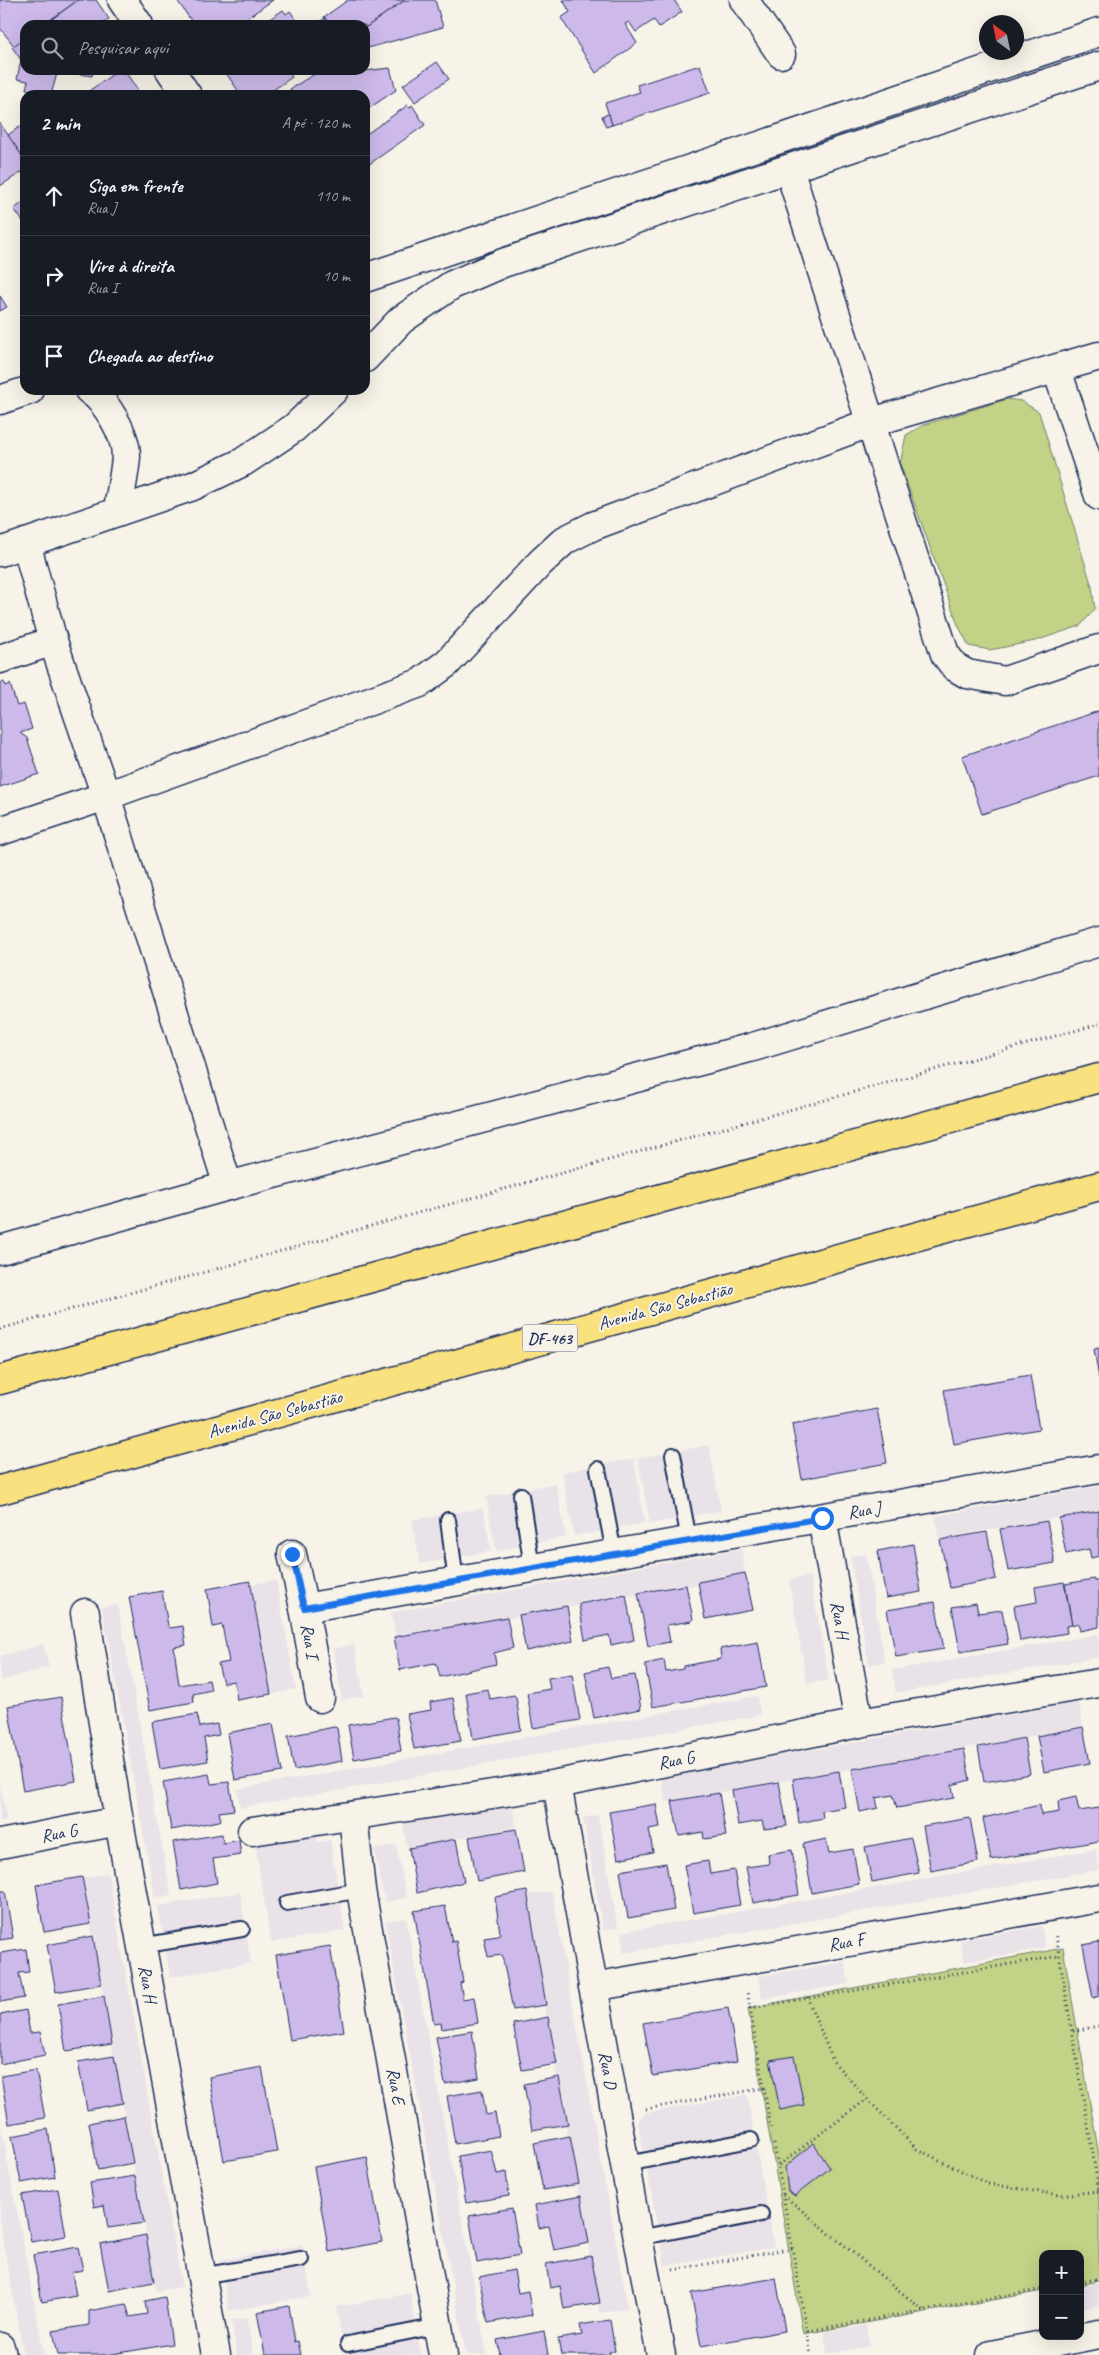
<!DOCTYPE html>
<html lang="pt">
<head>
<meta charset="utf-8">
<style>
  body { margin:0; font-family:Caveat,sans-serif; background:#242831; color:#f1f3f6 }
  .controls { position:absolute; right:15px; bottom:15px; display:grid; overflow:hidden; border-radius:10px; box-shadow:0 5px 20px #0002 }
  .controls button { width:45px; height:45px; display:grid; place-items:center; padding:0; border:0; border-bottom:1px solid #363941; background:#171b24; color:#f1f3f6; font:25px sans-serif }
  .compass { position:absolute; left:979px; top:15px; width:45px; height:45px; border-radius:50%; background:#171b24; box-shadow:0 5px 20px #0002; rotate:327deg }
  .stop { position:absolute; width:15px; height:15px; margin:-11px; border:4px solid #1a73e8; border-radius:50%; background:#fff }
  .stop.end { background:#1a73e8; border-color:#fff; box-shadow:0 1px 5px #0008 }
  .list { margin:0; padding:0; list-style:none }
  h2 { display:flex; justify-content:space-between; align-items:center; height:65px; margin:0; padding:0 20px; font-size:21px }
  h2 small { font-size:16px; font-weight:400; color:#9ea1a6 }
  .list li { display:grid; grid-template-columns:32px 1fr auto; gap:15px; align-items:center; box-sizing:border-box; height:80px; padding:0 20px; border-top:1px solid #363941 }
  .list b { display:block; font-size:19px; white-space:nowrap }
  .list p { margin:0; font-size:16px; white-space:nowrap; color:#9ea1a6 }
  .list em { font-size:16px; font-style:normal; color:#9ea1a6 }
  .icon { flex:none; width:28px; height:28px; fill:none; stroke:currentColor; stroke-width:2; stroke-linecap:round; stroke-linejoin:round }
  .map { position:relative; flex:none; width:1099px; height:2355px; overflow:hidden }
  .search { position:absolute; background:#171b24; box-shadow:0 5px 20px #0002; left:20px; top:20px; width:350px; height:55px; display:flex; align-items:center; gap:12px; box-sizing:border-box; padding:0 18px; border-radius:15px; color:#9ea1a6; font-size:19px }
  .panel { position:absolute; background:#171b24; box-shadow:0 5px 20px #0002; left:20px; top:90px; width:350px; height:305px; border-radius:15px }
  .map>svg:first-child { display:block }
</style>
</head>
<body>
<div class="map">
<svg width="1099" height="2355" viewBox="0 0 1099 2355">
  <rect width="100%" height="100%" fill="#f7f3e8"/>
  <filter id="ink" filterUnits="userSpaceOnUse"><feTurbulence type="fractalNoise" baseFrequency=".02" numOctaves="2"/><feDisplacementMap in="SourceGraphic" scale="10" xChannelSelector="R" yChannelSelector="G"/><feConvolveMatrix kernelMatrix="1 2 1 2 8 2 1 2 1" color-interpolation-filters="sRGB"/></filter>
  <g filter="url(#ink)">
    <!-- built -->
    <g fill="#eae2e9">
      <polygon points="709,1445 721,1511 650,1524 638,1458"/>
      <polygon points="634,1459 645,1523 574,1536 562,1472"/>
      <polygon points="556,1483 566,1537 496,1551 486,1497"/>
      <polygon points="1099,1486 1099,1510 939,1539 935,1516"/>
      <polygon points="483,1508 491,1551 420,1564 412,1520"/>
      <polygon points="741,1549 746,1576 396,1638 391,1612"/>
      <polygon points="866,1554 885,1662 869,1665 850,1556"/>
      <polygon points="810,1576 829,1680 807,1684 789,1580"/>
      <polygon points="276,1580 296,1689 267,1695 247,1585"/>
      <polygon points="118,1605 171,1895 155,1898 102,1607"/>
      <polygon points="1099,1634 1099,1657 896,1693 892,1670"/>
      <polygon points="43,1644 49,1667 0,1681 0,1656"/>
      <polygon points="354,1644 364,1696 342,1700 333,1649"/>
      <polygon points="757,1696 761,1715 240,1808 237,1789"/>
      <polygon points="1079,1702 1083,1727 666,1802 661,1777"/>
      <polygon points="0,1784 7,1820 0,1821"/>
      <polygon points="512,1804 516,1827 407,1848 403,1824"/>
      <polygon points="598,1815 618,1928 603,1930 583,1818"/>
      <polygon points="317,1833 318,1842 330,1840 345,1930 271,1943 255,1843"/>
      <polygon points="396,1845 407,1898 385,1902 374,1849"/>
      <polygon points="1096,1849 1099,1870 624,1953 621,1932"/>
      <polygon points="108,1873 182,2287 156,2291 82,1878"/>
      <polygon points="552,1891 628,2308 600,2313 524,1896"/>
      <polygon points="240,1892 251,1963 170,1977 158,1906"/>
      <polygon points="406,1918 487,2355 466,2355 385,1921"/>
      <polygon points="1042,1926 1045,1948 964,1962 960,1940"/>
      <polygon points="845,1962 849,1984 762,1999 759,1976"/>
      <polygon points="747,2095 774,2247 665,2266 638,2123 640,2118 646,2113"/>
      <polygon points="0,2121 44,2355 24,2355 0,2226"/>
      <polygon points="302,2245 311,2296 229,2311 220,2260"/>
      <polygon points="1099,2283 1099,2306 1080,2309 1080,2286"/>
      <polygon points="410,2293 421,2355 345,2355 336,2307"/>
      <polygon points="247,2318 253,2355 237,2355 231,2320"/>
      <polygon points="866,2325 870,2346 827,2354 824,2332"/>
    </g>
    <!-- green -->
    <g fill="#c2d286" stroke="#6e8072">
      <polygon points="1007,399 1021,401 1039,412 1092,587 1095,609 1080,626 1035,641 990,650 969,646 958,625 900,464 906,435 923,425"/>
      <polygon points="1063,1948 1099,2155 1099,2281 1080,2285 1080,2254 1043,2254 1043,2291 803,2334 748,2008"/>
    </g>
    <!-- building -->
    <g fill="#cdb9ea" stroke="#1b2f5e">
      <polygon points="0,0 78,0 43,25 25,25 25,38 14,46 0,28"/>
      <polygon points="78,0 96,0 109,19 100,25 56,25 52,19"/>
      <polygon points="177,0 273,0 237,25 194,25"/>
      <polygon points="348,0 377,1 405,0 365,28 365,25 330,25 324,17"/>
      <polygon points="405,0 435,0 443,27 368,48 365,28"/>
      <polygon points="563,0 674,0 682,12 659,27 654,20 636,32 629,22 625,24 637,43 596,73 561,18 570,12"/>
      <polygon points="283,10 286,14 290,11 300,25 261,25"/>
      <polygon points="325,18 330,25 315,25"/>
      <polygon points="25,38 25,70 58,70 51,95 26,89 28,81 17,79 21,60 12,47"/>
      <polygon points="437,62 449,79 415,102 403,85"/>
      <polygon points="700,65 710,93 612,125 605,103 640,92 637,85"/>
      <polygon points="390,68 396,90 365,111 365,95 292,95 290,89 321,70 337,70 338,72 356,70 356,72"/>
      <polygon points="58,70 93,70 92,76"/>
      <polygon points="119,70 124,70 141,95 83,95"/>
      <polygon points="224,70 287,70 292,77 266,95 241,95"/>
      <polygon points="408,105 410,107 412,105 425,125 365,167 365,135"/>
      <polygon points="609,114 612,125 606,127 602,116"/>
      <polygon points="0,123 25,160 25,170 0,186"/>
      <polygon points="25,123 25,160 8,135"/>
      <polygon points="25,201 25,224 14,209"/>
      <polygon points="0,296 7,307 0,311"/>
      <polygon points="4,682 6,686 10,684 17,706 24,704 32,729 20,733 27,738 39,774 0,787 0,683"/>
      <polygon points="1099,711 1099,776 982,814 962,756"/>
      <polygon points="1099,1348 1099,1378 1094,1349"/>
      <polygon points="1030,1375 1039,1429 954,1444 944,1390"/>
      <polygon points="877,1409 887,1463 802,1479 792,1425"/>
      <polygon points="1099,1511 1099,1556 1091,1558 1089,1549 1066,1554 1059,1518"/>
      <polygon points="1047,1521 1055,1563 1008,1571 1000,1529"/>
      <polygon points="987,1532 996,1579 950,1588 940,1540"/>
      <polygon points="913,1544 921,1592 886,1598 878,1551"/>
      <polygon points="745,1573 753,1610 705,1619 698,1582"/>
      <polygon points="1094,1579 1095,1581 1099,1581 1099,1627 1080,1631 1078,1623 1072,1625 1065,1584"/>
      <polygon points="250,1581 271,1694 237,1700 234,1681 223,1683 218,1664 229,1662 222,1625 213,1627 207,1589"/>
      <polygon points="1064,1582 1072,1625 1066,1626 1067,1633 1020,1641 1014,1606 1037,1602 1035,1587"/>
      <polygon points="686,1585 693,1619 692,1621 667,1625 670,1642 648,1646 638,1593"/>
      <polygon points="162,1591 168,1626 170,1628 183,1626 186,1645 174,1647 179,1685 209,1680 211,1690 193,1694 194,1702 150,1710 129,1597"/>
      <polygon points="626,1595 634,1640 611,1645 609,1635 585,1640 579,1604"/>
      <polygon points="935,1602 944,1649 896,1657 887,1610"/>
      <polygon points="976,1603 978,1613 1002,1610 1008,1644 960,1652 952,1607"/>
      <polygon points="567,1606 573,1641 526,1651 519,1615"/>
      <polygon points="507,1617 513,1648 494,1653 496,1664 440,1677 437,1666 435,1663 400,1670 394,1637"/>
      <polygon points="758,1642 766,1687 653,1707 645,1664 664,1660 666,1672 683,1669 683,1666 721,1659 720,1649"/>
      <polygon points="608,1667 611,1678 635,1675 641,1709 594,1718 585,1672"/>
      <polygon points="572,1674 580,1720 533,1728 527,1693 550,1689 548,1678"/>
      <polygon points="488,1689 490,1699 514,1695 516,1697 521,1730 473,1739 466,1693"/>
      <polygon points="61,1697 76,1781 23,1791 8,1706"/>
      <polygon points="453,1698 461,1741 414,1749 407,1714 431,1710 430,1702"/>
      <polygon points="197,1714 200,1727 217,1724 219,1735 204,1738 208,1761 160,1769 152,1722"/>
      <polygon points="394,1717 396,1718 401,1751 354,1759 348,1725"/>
      <polygon points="273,1724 282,1772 235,1780 227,1733"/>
      <polygon points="334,1727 337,1728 342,1761 294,1770 288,1736"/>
      <polygon points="1083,1727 1090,1763 1044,1772 1037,1736"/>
      <polygon points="1024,1738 1030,1774 984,1782 978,1747"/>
      <polygon points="964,1749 970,1780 952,1785 954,1798 897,1808 893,1795 876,1798 878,1808 860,1812 852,1769"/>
      <polygon points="839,1771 845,1807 822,1811 823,1818 799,1823 793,1779"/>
      <polygon points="209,1774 211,1784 229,1782 234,1810 219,1812 221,1820 219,1821 171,1830 163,1782"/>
      <polygon points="779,1782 787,1826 764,1829 762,1821 738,1825 732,1790"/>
      <polygon points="719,1793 726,1836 704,1839 703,1832 679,1836 672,1801"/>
      <polygon points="1076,1797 1079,1811 1099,1808 1099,1841 991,1860 983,1818 1040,1805 1041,1815 1059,1812 1058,1801"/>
      <polygon points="656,1804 660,1827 649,1829 653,1852 618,1859 609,1812"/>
      <polygon points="970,1818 978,1862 931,1871 923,1826"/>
      <polygon points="516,1829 524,1872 477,1881 469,1837"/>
      <polygon points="222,1834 223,1843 239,1840 241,1855 213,1859 217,1883 181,1890 173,1842"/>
      <polygon points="911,1838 919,1873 872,1882 865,1847"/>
      <polygon points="456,1839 464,1882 417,1893 409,1848"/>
      <polygon points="826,1839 829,1853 853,1849 859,1884 812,1893 803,1844"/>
      <polygon points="792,1850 799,1895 753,1903 746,1867 769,1864 768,1854"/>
      <polygon points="708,1861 710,1874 734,1870 740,1905 693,1913 684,1865"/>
      <polygon points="666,1863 674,1910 628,1918 620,1871"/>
      <polygon points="82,1877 91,1924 44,1932 36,1885"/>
      <polygon points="0,1891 5,1891 13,1938 0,1940"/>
      <polygon points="527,1891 546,2005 513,2010 502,1955 488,1957 484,1938 498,1936 500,1933 495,1897"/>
      <polygon points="445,1906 452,1942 456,1941 463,1982 460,1983 463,1999 474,1997 478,2023 442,2029 441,2023 434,2024 414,1911"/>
      <polygon points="93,1936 101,1984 56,1992 47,1945"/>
      <polygon points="1099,1942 1099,1996 1093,1998 1083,1945"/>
      <polygon points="330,1946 344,2031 290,2040 276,1955"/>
      <polygon points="26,1949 29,1972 19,1973 24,1998 0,2002 0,1953"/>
      <polygon points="104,1996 112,2044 66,2051 58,2004"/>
      <polygon points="728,2008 737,2061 653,2076 643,2023"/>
      <polygon points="26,2010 30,2033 40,2032 45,2055 0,2064 0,2015"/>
      <polygon points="548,2017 557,2064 522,2070 513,2024"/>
      <polygon points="472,2031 479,2078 445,2084 436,2037"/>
      <polygon points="114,2056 123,2103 87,2110 78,2062"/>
      <polygon points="794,2056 804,2105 780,2110 770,2060"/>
      <polygon points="262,2067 277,2152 224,2161 209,2077"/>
      <polygon points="36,2070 45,2118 9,2124 1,2076"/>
      <polygon points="559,2077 568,2124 532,2130 524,2084"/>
      <polygon points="482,2090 486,2115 495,2113 499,2136 455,2144 447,2096"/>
      <polygon points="124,2116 133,2163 98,2170 89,2123"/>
      <polygon points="48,2129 55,2177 21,2183 12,2136"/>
      <polygon points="570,2136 579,2184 543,2190 534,2143"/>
      <polygon points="813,2143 830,2168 795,2196 788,2191 785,2167"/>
      <polygon points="491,2150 497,2174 506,2172 509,2196 466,2203 458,2156"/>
      <polygon points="367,2157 382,2242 329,2252 314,2167"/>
      <polygon points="135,2176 144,2223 108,2228 104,2205 94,2207 90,2183"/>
      <polygon points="58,2189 66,2236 31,2242 22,2195"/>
      <polygon points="581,2196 589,2243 554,2250 549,2226 539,2228 535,2205"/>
      <polygon points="512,2208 520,2255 477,2263 469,2216"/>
      <polygon points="146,2235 154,2282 109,2291 100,2244"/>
      <polygon points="78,2247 83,2270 72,2272 76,2296 42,2302 33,2255"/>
      <polygon points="591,2256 600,2303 564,2309 560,2286 550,2288 546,2264"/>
      <polygon points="514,2270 518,2293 528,2291 532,2315 488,2323 479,2277"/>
      <polygon points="776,2278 785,2331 701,2346 691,2293"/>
      <polygon points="165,2297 172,2344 107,2355 58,2355 53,2331 89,2325 89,2311 126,2304 130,2317 147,2314 145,2301"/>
      <polygon points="289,2306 295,2342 298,2341 301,2355 265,2355 257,2312"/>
      <polygon points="610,2320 615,2351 609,2352 610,2355 561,2355 558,2339 582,2335 580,2325"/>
      <polygon points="544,2331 548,2355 500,2355 497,2340"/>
    </g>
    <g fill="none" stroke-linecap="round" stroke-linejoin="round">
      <!-- service casing -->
      <g stroke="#1b2f5e" stroke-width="18">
        <g id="service">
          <polyline points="673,1455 689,1540"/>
          <polyline points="598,1469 614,1553"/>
          <polyline points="521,1495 532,1568"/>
          <polyline points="448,1520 456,1582"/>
          <polyline points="287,1903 361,1890"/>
          <polyline points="141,1946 242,1929"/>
          <polyline points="626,2164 751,2140"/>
          <polyline points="638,2238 761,2214"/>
          <polyline points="200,2276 301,2259"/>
          <polyline points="348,2344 438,2326"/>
        </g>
      </g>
      <!-- minor casing -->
      <g stroke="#1b2f5e" stroke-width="31">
        <g id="minor">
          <polyline points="122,0 139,25"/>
          <polyline points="744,0 781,54"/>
          <polyline points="170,70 187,95"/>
          <polyline points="789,169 945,654 955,667 967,674 1005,681 1099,649"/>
          <polyline points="1057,370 1099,496"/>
          <polyline points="26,543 53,641 106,796 228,1186"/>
          <polyline points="0,659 53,641"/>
          <polyline points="0,831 106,796 420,683 447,663 541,562 565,540 593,526 872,422 1099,356"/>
          <polyline points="822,1518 859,1723"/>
          <polyline points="292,1554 304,1608 320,1698"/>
          <polyline points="304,1608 1099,1469"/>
          <polyline points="85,1613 119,1821 216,2355"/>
          <polyline points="557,1784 638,2238 661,2355"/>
          <polyline points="353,1816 361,1890 443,2355"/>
          <polyline points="252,1831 557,1784 859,1723 1099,1683"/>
          <polyline points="0,1844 119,1821"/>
          <polyline points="593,1987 1099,1898"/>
          <polyline points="0,2347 2,2355"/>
          <polyline points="991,2355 1099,2334"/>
        </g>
      </g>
      <!-- tertiary casing -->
      <g stroke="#1b2f5e" stroke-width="31">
        <g id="tertiary">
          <polyline points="365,278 1099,32"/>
          <polyline points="365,358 401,320 452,285 503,263 1099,66"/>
          <path d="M89 390C106 401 126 434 126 456 125 474 120 493 118 511"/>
          <polyline points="0,400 30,390"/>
          <polyline points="0,552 193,486 243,462 294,428 334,390"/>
          <polyline points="0,1250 228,1186 753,1047 1099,942"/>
        </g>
      </g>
      <!-- primary casing -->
      <g stroke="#1b2f5e" stroke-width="31">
        <g id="primary">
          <polyline points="0,1380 1099,1078"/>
          <polyline points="0,1490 1099,1186"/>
        </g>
      </g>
      <!-- path -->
      <g stroke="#1b2f5e" stroke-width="3" stroke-dasharray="1 4" stroke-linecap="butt">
        <polyline points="0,1329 1099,1024"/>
        <polyline points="1056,1936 1099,2191"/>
        <polyline points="807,1997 833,2061 867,2099 917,2149 988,2184 1060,2195 1099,2191"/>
        <polyline points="750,2008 1059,1956"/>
        <polyline points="1073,2031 1099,2026"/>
        <polyline points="764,2088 771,2128"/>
        <polyline points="646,2109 764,2088 747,1991"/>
        <polyline points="774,2144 811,2355"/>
        <polyline points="779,2165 867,2099"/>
        <polyline points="783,2195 924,2311"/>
        <polyline points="673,2270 793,2248"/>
        <polyline points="1080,2282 1099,2279"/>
        <polyline points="808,2331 1043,2289"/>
      </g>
      <!-- service -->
      <use href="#service" stroke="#f7f3e8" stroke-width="14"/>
      <!-- minor -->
      <use href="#minor" stroke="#f7f3e8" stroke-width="28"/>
      <!-- tertiary -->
      <use href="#tertiary" stroke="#f7f3e8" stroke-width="28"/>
      <!-- primary -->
      <use href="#primary" stroke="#fae180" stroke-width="28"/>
    </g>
  </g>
  <g fill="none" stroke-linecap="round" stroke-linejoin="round" filter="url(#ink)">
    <!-- route -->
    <polyline stroke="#1a73e8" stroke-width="6" points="292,1554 304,1608 822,1518"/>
  </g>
  <g text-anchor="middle" stroke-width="4" stroke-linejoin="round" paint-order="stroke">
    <!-- shield labels -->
    <rect fill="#f7f3e8" stroke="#5d6a87" stroke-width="1" x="522.5" y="1324.5" width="55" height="27" rx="4"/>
    <g font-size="16" font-weight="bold" fill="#1b2f5e">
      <text x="550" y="1344">DF-463</text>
    </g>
    <!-- street labels -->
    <g font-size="18" fill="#1b2f5e" stroke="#f7f3e8">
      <text transform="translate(665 1306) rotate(-15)" y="6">Avenida São Sebastião</text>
      <text transform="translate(275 1414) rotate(-15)" y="6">Avenida São Sebastião</text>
      <text transform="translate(864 1510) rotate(-10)" y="6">Rua J</text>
      <text transform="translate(840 1620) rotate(80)" y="6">Rua H</text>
      <text transform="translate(310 1641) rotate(80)" y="6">Rua I</text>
      <text transform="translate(676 1760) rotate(-11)" y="6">Rua G</text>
      <text transform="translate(59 1833) rotate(-11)" y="6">Rua G</text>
      <text transform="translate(846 1942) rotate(-10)" y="6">Rua F</text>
      <text transform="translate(148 1984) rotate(80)" y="6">Rua H</text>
      <text transform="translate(608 2070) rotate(80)" y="6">Rua D</text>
      <text transform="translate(396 2086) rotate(80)" y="6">Rua E</text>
    </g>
  </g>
</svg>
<div class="controls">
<button>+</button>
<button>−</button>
</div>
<svg class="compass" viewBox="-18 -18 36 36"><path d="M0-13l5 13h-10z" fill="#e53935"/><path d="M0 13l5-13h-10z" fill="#9ea1a6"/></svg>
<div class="stop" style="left:822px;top:1518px"></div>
<div class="stop end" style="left:292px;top:1554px"></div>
<div class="search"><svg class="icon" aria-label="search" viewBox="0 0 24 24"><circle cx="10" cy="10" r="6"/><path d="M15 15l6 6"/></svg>Pesquisar aqui</div>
<section class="panel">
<h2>2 min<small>A pé · 120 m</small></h2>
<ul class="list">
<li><svg class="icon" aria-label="ahead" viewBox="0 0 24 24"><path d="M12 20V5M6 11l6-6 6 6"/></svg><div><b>Siga em frente</b><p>Rua J</p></div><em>110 m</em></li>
<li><svg class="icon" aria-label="right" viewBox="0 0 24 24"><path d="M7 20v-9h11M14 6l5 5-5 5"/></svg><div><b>Vire à direita</b><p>Rua I</p></div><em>10 m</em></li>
<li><svg class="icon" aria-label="arrive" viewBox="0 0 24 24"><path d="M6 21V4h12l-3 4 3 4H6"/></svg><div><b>Chegada ao destino</b></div></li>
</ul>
</section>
</div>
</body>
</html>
